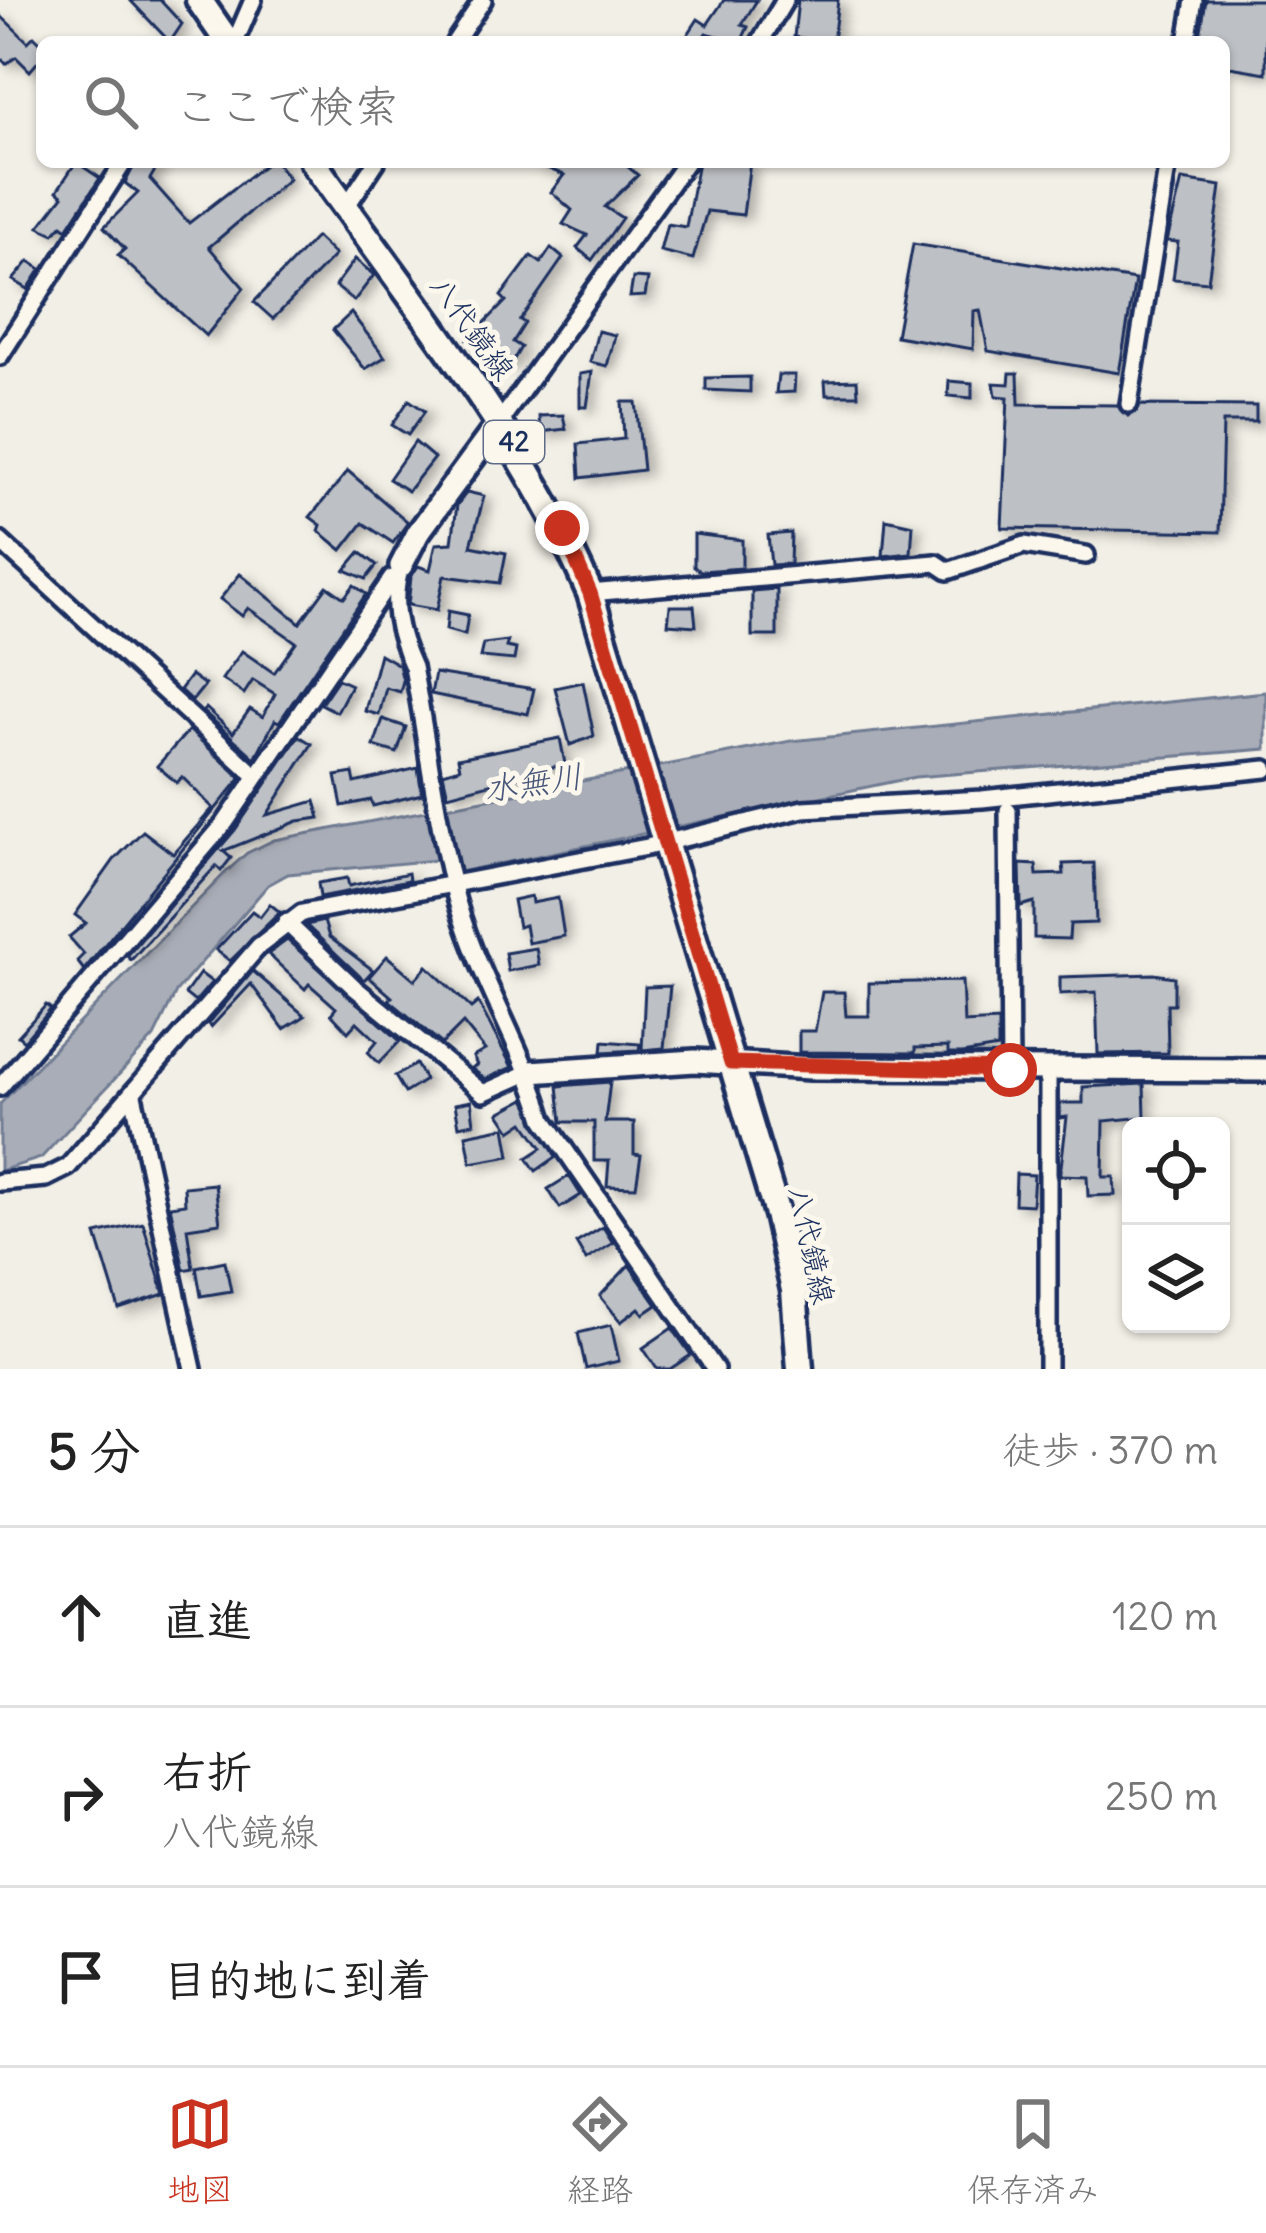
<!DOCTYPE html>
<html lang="ja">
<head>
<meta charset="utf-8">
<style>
  body { margin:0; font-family:Delius,"Klee One",sans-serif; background:#f6f6f6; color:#222 }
  .controls { position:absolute; right:36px; bottom:36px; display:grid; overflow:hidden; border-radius:18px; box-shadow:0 3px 9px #0004 }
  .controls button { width:108px; height:108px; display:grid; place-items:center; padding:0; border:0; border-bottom:3px solid #e0e0e0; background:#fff; color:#222; font:60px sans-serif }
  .stop { position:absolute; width:36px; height:36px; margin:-27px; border:9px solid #c8321e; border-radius:50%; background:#fff }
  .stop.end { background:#c8321e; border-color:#fff; box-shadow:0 3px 12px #0008 }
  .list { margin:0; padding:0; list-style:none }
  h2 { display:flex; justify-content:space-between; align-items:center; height:156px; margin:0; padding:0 48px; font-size:51px }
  h2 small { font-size:39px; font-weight:400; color:#767676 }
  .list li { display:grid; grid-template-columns:78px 1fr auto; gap:36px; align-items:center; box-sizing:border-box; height:180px; padding:0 48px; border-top:3px solid #e0e0e0 }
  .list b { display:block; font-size:45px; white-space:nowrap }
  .list p { margin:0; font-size:39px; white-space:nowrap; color:#767676 }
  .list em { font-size:39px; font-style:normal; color:#767676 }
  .icon { flex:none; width:66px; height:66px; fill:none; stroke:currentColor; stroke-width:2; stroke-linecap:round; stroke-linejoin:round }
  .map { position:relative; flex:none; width:1266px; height:1369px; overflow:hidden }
  .search { position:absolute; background:#fff; box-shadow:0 3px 9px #0004; left:36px; right:36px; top:36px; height:132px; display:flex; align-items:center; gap:30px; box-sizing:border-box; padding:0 42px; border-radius:18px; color:#767676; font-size:45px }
  .sheet { height:696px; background:#fff }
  nav { display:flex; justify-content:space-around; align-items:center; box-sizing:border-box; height:168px; border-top:3px solid #e0e0e0; background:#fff; font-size:33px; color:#767676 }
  nav a { display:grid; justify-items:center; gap:6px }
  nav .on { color:#c8321e }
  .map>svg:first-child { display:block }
</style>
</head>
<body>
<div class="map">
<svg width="1266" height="1369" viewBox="0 0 1266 1369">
  <defs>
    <filter id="shadow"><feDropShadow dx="7" dy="4.5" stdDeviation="6" flood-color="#0004"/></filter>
  </defs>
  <rect width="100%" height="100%" fill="#f2efe6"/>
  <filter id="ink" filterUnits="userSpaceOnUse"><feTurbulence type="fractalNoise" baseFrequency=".00833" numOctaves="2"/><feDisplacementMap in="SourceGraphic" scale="24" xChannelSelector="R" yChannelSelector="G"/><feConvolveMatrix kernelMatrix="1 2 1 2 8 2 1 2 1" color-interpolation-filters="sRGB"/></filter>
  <g filter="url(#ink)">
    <!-- water -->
    <polygon fill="#a9adb7" stroke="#707b93" stroke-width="3" points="1266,692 1266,749 915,777 460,872 457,858 288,874 268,885 176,992 154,1037 41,1158 0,1171 0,1104 225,873 247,853 274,840 791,741"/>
    <!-- building -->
    <g fill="#bdc0c4" stroke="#1b2f5e" stroke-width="3" filter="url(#shadow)">
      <polygon points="130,0 160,0 182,24 170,42"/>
      <polygon points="724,0 757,0 742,25 748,27 741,42 706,33 700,42 683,42 698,19 707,25"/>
      <polygon points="798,0 838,0 833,42 794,37"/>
      <polygon points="1206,0 1266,0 1266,73 1224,66 1224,42 1199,42"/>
      <polygon points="0,15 28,42 34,36 42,44 42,57 30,71 16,57 6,64 0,57"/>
      <polygon points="76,162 100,178 67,229 62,225 54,234 39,227 63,196 57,191"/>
      <polygon points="136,162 160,162 150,179 189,223 268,162 276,162 289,179 209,247 244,288 206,336 118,255 125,249 104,227 138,193 125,183"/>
      <polygon points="532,162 622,162 638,175 605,207 622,218 592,260 577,248 587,235 563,224 572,210 551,192 564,175"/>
      <polygon points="698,162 750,162 743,215 707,211 693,259 660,251 667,224 686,227"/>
      <polygon points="1182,180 1221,186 1208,282 1173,279 1178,242 1167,241"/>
      <polygon points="316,237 335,255 273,319 254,302"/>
      <polygon points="913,244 1135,280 1119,373 988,351 980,310 974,311 973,349 896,336"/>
      <polygon points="551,248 563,258 520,320 525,323 513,342 521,347 510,366 468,340 506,301 501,296 531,256 541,263"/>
      <polygon points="355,259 374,275 354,301 335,286"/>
      <polygon points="29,261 41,269 28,289 13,280"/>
      <polygon points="633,278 648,279 645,296 630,297"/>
      <polygon points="351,313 385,357 365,369 333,330"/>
      <polygon points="598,331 615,335 607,366 590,362"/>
      <polygon points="592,372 587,407 580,407 580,374"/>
      <polygon points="1010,373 1018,373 1019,404 1117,405 1128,416 1141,405 1256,406 1256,422 1223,422 1220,532 1002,528 1008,397 996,396 994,383 1009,384"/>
      <polygon points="778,375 795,375 794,392 776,393"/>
      <polygon points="750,377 750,392 706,390 706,378"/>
      <polygon points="857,380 858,395 826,395 825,381"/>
      <polygon points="949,381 972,383 972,398 948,396"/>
      <polygon points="409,400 425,411 408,435 392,425"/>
      <polygon points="622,402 636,402 643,470 580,478 578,444 624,439"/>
      <polygon points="563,415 566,429 540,432 539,416"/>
      <polygon points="415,442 434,458 408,491 389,479"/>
      <polygon points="348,471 408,522 393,543 363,523 342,550 319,531 321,525 310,517"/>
      <polygon points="467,492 484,496 471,546 506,553 500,583 444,576 437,610 408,605 411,577 418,566 430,570 436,544 452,543 457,505"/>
      <polygon points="886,519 913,525 911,553 883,556"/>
      <polygon points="791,533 790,564 771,565 768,535"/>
      <polygon points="694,534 742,540 742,568 701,571 694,567"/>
      <polygon points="360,552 377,565 366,579 345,570"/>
      <polygon points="240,574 300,623 327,586 344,598 354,585 366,594 279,722 275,720 255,758 203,711 206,708 233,733 250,709 263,717 275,694 253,680 244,694 222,679 242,651 274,673 296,642 248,608 242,616 220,599"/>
      <polygon points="777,589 777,636 752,636 752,591"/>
      <polygon points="670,606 694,606 696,626 668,624"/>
      <polygon points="448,611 468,615 465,635 446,630"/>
      <polygon points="508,641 506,647 516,649 514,660 480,657 483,644"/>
      <polygon points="380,654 399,665 403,681 400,692 386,688 379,715 365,711"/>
      <polygon points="435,673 534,689 528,714 431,694"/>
      <polygon points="191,675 205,685 192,701 180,690"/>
      <polygon points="338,679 351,685 337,712 321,704"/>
      <polygon points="583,682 594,736 570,745 555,688"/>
      <polygon points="383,719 406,727 397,753 374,746"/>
      <polygon points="189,730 241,778 84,970 77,961 84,954 69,937 86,923 75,915 114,860 143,831 173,854 213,808 182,777 177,783 157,766"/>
      <polygon points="299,736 312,744 267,815 315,801 320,818 298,821 223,851 231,858 221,871 216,866 131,960 127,956 235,830"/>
      <polygon points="560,738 565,764 448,795 443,773 460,768 458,758"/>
      <polygon points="418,768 422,794 373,806 371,800 342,806 336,776 353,773 355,783"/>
      <polygon points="1094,863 1096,923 1070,924 1069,939 1034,938 1034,902 1021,906 1020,864 1036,865 1037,875 1064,874 1063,864"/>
      <polygon points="408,873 409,880 320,897 318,883 347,878 349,886"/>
      <polygon points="531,896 532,903 558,898 564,936 528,943 525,925 518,927 513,900"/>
      <polygon points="270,904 280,912 230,961 216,950 252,911 260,917"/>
      <polygon points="324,921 329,937 373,970 364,980 306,925"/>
      <polygon points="287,940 400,1041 379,1063 368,1052 377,1041 357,1022 348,1032 331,1014 336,1008 309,984 305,989 268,954"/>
      <polygon points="536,948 539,965 508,971 505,953"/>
      <polygon points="387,956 415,980 427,966 471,1008 478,1002 512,1067 485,1079 471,1068 477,1065 473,1057 485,1050 463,1023 442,1044 389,1000 392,997 369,977"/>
      <polygon points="253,971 305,1016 284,1029 251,984 211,1027 208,1024"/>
      <polygon points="200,973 212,982 195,1002 185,994"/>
      <polygon points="1154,974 1174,977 1174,1004 1167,1004 1168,1053 1098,1054 1096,992 1060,994 1060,977"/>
      <polygon points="962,981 964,1023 998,1021 998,1048 962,1054 948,1054 948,1047 915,1048 915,1053 799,1052 799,1031 815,1031 822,992 844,992 846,1016 869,1016 869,983"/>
      <polygon points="670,986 664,1048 642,1050 645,987"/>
      <polygon points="46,1005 51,1009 24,1041 18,1036"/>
      <polygon points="603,1041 640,1044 639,1050 602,1052"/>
      <polygon points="416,1064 425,1080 405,1093 395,1076"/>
      <polygon points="610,1082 605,1122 634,1122 634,1154 641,1155 636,1187 607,1186 609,1161 594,1161 594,1122 562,1122 558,1086"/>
      <polygon points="1144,1084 1145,1117 1104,1121 1103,1177 1114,1177 1115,1195 1088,1196 1087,1176 1060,1175 1067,1117 1060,1118 1060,1103 1083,1103 1083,1087"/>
      <polygon points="525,1099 556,1157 536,1171 527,1158 542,1148 524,1122 511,1131 499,1113"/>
      <polygon points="471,1101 474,1123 459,1126 455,1104"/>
      <polygon points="505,1127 510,1156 471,1163 466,1135"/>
      <polygon points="1016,1174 1034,1175 1032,1205 1015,1204"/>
      <polygon points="569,1176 581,1195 560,1208 548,1189"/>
      <polygon points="215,1184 220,1223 187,1228 193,1268 184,1270 170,1206 185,1204 184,1187"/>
      <polygon points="143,1223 164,1294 119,1309 96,1234"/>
      <polygon points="603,1227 613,1243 586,1260 576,1243"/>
      <polygon points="225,1261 231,1291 201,1296 196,1267"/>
      <polygon points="629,1265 657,1305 644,1314 639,1308 621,1322 600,1296"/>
      <polygon points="611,1325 619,1361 586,1369 578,1333"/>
      <polygon points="672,1328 691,1355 670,1369 657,1369 643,1348"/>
    </g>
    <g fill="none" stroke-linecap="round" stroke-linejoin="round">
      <!-- street casing -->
      <g stroke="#1b2f5e" stroke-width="24">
        <g id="street">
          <polyline points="235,42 253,0"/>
          <polyline points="455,42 483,0"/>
          <polyline points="760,42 785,0"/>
          <polyline points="1187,42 1194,0"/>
          <polyline points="346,207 376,162"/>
          <polyline points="0,356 124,162"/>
          <polyline points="1129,404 1168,162"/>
          <polyline points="501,420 686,162"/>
          <polyline points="0,541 256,776"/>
          <path d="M401 566C390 602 397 632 413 667 427 739 435 814 453 886 472 967 520 1039 544 1119L715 1369"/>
          <polyline points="590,593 936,563 948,571 1024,545 1086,555"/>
          <polyline points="1008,810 1010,1070"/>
          <polyline points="286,922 355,988 483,1093 530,1072"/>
          <polyline points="0,1087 225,823 392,578"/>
          <polyline points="133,1095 193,1369"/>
          <polyline points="0,1182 46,1178 68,1167 259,946 302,913 647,847 803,809 982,799 1266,769"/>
          <polyline points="1048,1369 1048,1072"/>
        </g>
      </g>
      <!-- secondary casing -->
      <g stroke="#1b2f5e" stroke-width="30">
        <g id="secondary">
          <polyline points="401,566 418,533 501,420"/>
          <polyline points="530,1072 695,1061 810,1068 1266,1070"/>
        </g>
      </g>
      <!-- primary casing -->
      <g stroke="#1b2f5e" stroke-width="33">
        <g id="primary">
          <polyline points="199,0 228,42"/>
          <path d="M313 162C413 303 521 433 590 593L777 1214 794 1290 800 1369"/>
        </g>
      </g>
      <!-- street -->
      <use href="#street" stroke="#fbf7ec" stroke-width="15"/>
      <!-- secondary -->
      <use href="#secondary" stroke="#fbf7ec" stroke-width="21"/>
      <!-- primary -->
      <use href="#primary" stroke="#fbf7ec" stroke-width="24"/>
    </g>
  </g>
  <g fill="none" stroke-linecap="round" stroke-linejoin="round" filter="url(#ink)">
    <!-- route -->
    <polyline stroke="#c8321e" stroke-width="15" points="562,528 590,593 731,1063 1010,1070"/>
  </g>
  <g text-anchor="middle" stroke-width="10" stroke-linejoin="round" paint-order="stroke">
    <!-- shield labels -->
    <rect fill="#fbf7ec" stroke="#5e6b89" stroke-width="3" x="484" y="421" width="60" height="42" rx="9"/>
    <g font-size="27" font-weight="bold" fill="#1b2f5e">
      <text x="514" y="451">42</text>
    </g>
    <!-- street labels -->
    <g font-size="30" fill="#1b2f5e" stroke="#fbf7ec">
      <text transform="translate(472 328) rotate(54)" y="10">八代鏡線</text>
      <text transform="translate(811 1245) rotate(78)" y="10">八代鏡線</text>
    </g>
    <!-- water labels -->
    <g font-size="33" font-style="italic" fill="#465579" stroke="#fbf7ec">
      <text transform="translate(533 782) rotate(-8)" y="12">水無川</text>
    </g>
  </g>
</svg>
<div class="controls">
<button><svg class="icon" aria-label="locate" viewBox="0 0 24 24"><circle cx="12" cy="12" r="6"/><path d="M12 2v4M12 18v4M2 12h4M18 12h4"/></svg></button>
<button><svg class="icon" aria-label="layers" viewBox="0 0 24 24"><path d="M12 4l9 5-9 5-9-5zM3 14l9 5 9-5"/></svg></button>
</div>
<div class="stop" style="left:1010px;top:1070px"></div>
<div class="stop end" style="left:562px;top:528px"></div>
<div class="search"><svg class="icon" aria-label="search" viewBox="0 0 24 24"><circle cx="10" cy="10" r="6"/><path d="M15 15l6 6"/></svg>ここで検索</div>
</div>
<section class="sheet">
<h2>5 分<small>徒歩 · 370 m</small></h2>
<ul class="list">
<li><svg class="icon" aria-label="ahead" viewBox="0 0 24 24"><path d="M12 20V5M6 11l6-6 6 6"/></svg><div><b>直進</b></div><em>120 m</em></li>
<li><svg class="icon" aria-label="right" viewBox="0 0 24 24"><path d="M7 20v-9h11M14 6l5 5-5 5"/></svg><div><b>右折</b><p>八代鏡線</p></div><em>250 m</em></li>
<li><svg class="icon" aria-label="arrive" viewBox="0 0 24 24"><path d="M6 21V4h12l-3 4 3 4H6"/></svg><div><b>目的地に到着</b></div></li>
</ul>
</section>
<nav>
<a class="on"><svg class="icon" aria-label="map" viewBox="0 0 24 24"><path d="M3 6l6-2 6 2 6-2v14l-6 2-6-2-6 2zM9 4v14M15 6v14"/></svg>地図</a>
<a><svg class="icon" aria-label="directions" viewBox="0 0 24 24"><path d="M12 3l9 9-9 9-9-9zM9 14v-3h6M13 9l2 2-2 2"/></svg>経路</a>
<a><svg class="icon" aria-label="saved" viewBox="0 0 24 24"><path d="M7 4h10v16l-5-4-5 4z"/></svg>保存済み</a>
</nav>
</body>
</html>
